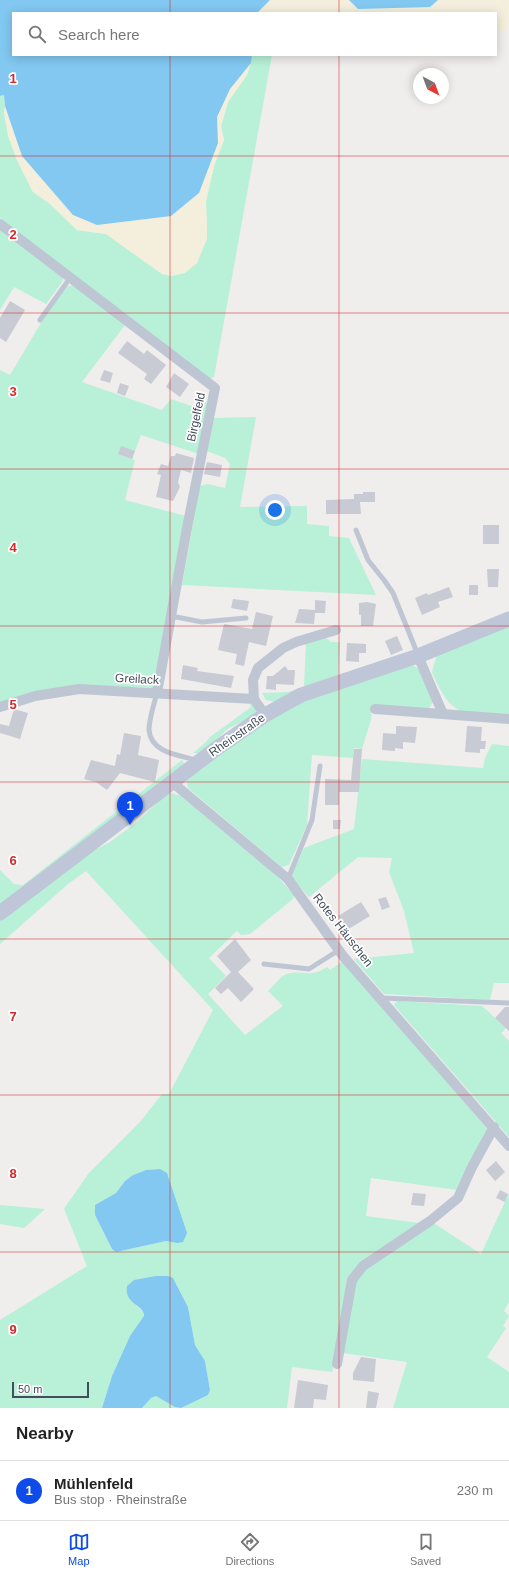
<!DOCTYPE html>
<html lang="en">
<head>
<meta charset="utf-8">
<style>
  body { margin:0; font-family:Arial,sans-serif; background:#f2f2f2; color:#222 }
  .compass { position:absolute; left:413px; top:68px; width:36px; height:36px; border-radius:50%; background:#fff; box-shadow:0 2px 10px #0003; rotate:139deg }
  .scale { position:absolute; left:12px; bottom:10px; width:77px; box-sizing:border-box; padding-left:4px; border:2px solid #444d5b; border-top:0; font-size:11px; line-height:14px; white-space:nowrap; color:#444d5b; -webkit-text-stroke:3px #fff; paint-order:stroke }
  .you { position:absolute; left:275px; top:510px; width:14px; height:14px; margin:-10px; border:3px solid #fff; border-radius:50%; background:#1a73e8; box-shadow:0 0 0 6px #1a73e833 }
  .badge { display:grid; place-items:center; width:26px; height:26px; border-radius:50%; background:#0e4be8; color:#fff; font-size:13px; font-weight:700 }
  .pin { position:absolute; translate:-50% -33px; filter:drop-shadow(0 1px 2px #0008) }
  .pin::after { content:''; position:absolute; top:21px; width:14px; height:12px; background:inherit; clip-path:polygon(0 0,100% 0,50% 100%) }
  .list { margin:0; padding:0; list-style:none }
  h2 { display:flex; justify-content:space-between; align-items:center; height:52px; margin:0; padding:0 16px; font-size:17px }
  h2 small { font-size:13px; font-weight:400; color:#767676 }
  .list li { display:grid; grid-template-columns:26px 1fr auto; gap:12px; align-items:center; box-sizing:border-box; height:60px; padding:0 16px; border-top:1px solid #e0e0e0 }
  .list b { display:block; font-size:15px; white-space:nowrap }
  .list p { margin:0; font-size:13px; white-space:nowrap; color:#767676 }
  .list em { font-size:13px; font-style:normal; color:#767676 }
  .icon { flex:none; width:22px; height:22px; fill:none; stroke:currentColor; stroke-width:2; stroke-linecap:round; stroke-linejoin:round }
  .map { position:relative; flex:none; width:509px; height:1408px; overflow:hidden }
  .search { position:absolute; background:#fff; box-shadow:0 2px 10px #0003; left:12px; right:12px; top:12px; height:44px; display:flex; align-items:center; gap:10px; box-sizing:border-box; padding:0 14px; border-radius:0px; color:#767676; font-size:15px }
  .sheet { height:112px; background:#fff }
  nav { display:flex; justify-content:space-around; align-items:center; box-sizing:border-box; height:56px; border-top:1px solid #e0e0e0; background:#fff; font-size:11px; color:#767676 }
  nav a { display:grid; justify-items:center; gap:2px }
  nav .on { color:#0e4be8 }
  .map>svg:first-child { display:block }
</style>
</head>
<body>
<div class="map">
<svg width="509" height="1408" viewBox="0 0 509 1408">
  <rect width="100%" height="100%" fill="#f0eded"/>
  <!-- green -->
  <g fill="#b8f1d7" fill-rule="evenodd">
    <polygon points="252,55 272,55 214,377 209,379 0,218 0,96 4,95 5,106 4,113 17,160 33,192 49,203 77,230 106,234 162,274 207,239 206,201 214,166 224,140 221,126 228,102 247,75"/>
    <polygon points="0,229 63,278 62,282 46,304 14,287 0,310"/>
    <polygon points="73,285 125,325 82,382 162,410 171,399 191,406 209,402 199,454 141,435 132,459 135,460 125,500 186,516 154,688 77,685 0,702 0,370 10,375 41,323 66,287"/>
    <polygon points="256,417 240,507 307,506 307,524 329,526 329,536 349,538 376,595 182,585 200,486 207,484 225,488 230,464 225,458 207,451 213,418"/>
    <path d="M509 624V717C463 714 452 719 432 672L437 654Z"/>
    <polygon points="326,638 331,642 340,642 338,677 276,702 266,700 262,693 288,692 304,687 306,642"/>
    <polygon points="409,664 418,668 433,702 427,711 372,707 371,720 362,749 354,748 353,758 312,755 307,825 289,865 282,867 188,788 186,779 246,733 300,702"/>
    <polygon points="249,702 257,709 254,716 229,728 201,753 193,753 206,742 210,737 251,707"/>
    <polygon points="492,744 509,746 509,983 494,983 490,1000 384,994 354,959 414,953 404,911 389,872 392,858 358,857 309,897 291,877 304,848 354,829 362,759 483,768 485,758"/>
    <polygon points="182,760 186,767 0,908 0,870 14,884 23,885"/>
    <path d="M168 792 181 796 275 874 294 895 293 899 250 934 241 935 237 931 209 958 226 976 208 994 245 1035 283 1006 268 991C274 986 280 976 287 974 303 969 309 979 327 967L330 970 343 961 488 1130 457 1190 371 1178 366 1216 419 1223 360 1264 332 1372 292 1367 287 1408H181L208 1395 210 1390 205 1361 195 1345 188 1307 175 1281 129 1299 143 1312 144 1317 130 1336 112 1376 102 1408H0V1320L87 1266 64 1209 88 1174 140 1122 162 1094H169L213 1010 86 871 68 884 0 944V920L89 853 110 842 137 822ZM160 1169 177 1243 166 1241 116 1252 112 1249 95 1215 96 1205 116 1193 125 1181 133 1175 146 1170Z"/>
    <polygon points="397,1001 482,1006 506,1028 501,1033 509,1041 509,1137 394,1005"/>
    <polygon points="509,1193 509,1302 504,1311 509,1316 503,1326 506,1328 487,1357 509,1372 509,1408 393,1408 407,1362 342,1353 354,1285 358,1276 432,1222 481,1254"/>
    <polygon points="0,1205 45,1209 24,1228 0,1224"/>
    <polygon points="156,1396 178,1408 142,1408 151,1398"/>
  </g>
  <!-- sand -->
  <g fill="#f3efdc">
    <polygon points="270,0 349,0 358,9 430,7 438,0 509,0 509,30 496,31 496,13 257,13"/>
    <polygon points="251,63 247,75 228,102 221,126 224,140 214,166 206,201 207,239 197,263 185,273 171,276 162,274 106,234 77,230 49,203 33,192 17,160 8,136 4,113 5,106 22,156 218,143 217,117 230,89"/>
  </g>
  <!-- water -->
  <g fill="#82c8f1">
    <polygon points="0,0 270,0 257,13 13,13 13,55 252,55 251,63 230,89 217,117 218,143 199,193 171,216 97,225 73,215 22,156 5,106 4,95 0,96"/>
    <polygon points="349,0 438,0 430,7 358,9"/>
    <polygon points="160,1169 167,1173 187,1233 183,1242 177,1243 166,1241 116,1252 112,1249 95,1215 95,1205 116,1193 125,1181 133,1175 146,1170"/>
    <path d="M156 1276H168L173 1278 188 1307 195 1345 205 1361 210 1390 208 1395 181 1408 175 1407 156 1396 151 1398 142 1408H102L112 1376 130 1336 144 1316C144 1304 124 1305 127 1286L134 1280Z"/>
  </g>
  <!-- building -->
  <g fill="#c8cbd3">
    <polygon points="10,301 25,310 6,342 0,338 0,318"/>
    <polygon points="127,341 144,354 147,350 166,365 151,384 144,379 147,374 118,353"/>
    <polygon points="104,370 113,373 110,383 100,380"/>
    <polygon points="174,373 189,384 180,397 166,387"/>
    <polygon points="120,383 129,386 125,396 117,393"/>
    <polygon points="121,446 135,451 132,459 118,454"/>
    <polygon points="176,453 194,458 191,473 181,470 178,482 180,487 173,501 156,497 161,475 157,474 161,464 168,466 171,456 175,456"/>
    <polygon points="207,462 222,465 220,477 204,474"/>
    <polygon points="363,492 375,492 375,502 360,502 361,514 326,514 326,500 354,499 354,494 363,494"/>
    <rect x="483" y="525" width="16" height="19"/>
    <polygon points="487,569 499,569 498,587 488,587"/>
    <rect x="469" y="585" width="9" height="10"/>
    <polygon points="449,587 453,597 438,602 440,607 422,615 415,598 427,593 428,595"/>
    <polygon points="233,599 249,601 247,611 231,608"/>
    <polygon points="315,600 326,601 325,613 315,613 314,624 295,623 299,609 315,610"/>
    <polygon points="367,602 376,604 373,626 361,626 361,615 359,615 359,603"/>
    <polygon points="256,612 273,616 266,646 249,642 244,666 235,664 237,654 218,650 224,624 252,629"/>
    <polygon points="397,636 403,650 391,655 385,641"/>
    <polygon points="347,643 366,644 366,653 359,653 359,662 346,661"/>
    <polygon points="183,665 198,668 197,671 234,676 231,688 181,679"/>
    <polygon points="285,666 288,670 295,670 294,685 276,684 276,690 266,689 267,676 273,676"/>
    <polygon points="14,709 28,713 20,739 0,733 0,724 9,726"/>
    <polygon points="396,726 417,727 415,743 403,742 403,749 395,748 395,751 382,750 383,733 396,734"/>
    <polygon points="467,726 482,727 481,741 486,741 485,749 480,749 480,753 465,752"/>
    <polygon points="124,733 141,736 138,755 159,760 155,782 120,773 107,790 96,782 84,779 91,760 115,766 117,754 120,755"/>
    <polygon points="354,749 362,749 359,792 339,792 339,805 325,805 325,779 351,780"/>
    <polygon points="333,820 341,820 340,829 333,829"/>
    <polygon points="386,897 390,907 382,910 378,899"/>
    <polygon points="361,902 370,916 347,930 338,916"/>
    <polygon points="235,939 251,960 238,972 254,989 241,1002 228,988 221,994 215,988 231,972 217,956"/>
    <polygon points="505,1007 509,1007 509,1031 495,1018"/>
    <polygon points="496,1161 505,1172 495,1181 486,1170"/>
    <polygon points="500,1190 508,1194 505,1202 496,1198"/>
    <polygon points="413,1193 426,1194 424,1206 411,1205"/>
    <polygon points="361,1357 376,1359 374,1382 353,1380 353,1373"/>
    <polygon points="298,1380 328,1385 326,1400 314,1399 313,1408 294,1408"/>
    <polygon points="368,1391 379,1393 376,1408 366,1408"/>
  </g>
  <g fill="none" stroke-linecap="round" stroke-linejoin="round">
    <!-- service -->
    <g stroke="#bfc6d3" stroke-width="5">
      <polyline points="40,320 70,278"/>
      <polyline points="356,530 368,560 384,580 393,593 418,655"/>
      <polyline points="171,616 202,622 246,618"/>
      <path d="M157 693C154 704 149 719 149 730 151 753 179 755 196 760"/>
      <polyline points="288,879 312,820 320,766"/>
      <polyline points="264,964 309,969 339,950"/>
      <polyline points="382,998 509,1003"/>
    </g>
    <!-- minor -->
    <g stroke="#bfc6d3" stroke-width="10">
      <polyline points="0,224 215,388 187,528 157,693"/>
      <polyline points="418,656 443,714"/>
      <polyline points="254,699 253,680 258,668 283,648 296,642 336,630"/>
      <polyline points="0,707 35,696 79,689 254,699 265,715"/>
      <polyline points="375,709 509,719"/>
      <polyline points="173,783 288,879 343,956 509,1146"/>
      <polyline points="337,1364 352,1280 363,1266 430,1221 458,1198 472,1167 494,1127"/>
    </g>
    <!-- secondary -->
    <polyline stroke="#bec6d8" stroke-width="15" points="0,913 217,748 265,715 301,695 418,656 509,619"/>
  </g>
  <!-- grid -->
  <path fill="none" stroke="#d62828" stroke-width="1" stroke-opacity="0.55" d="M170 0V13M339 0V13M170 55V1408M339 55V1408M0 156H509M0 313H509M0 469H509M0 626H509M0 782H509M0 939H509M0 1095H509M0 1252H509"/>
  <g text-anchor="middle" stroke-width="3.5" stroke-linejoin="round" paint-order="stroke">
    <!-- street labels -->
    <g font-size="12" fill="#444d5b" stroke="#fff">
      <text transform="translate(196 417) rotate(-78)" y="4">Birgelfeld</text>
      <text transform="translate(137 679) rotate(3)" y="4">Greilack</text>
      <text transform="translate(237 735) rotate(-35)" y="4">Rheinstraße</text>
      <text transform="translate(343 930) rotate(52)" y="4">Rotes Häuschen</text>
    </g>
  </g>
  <g font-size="13" text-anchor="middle" font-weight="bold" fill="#d62828" stroke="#fff" stroke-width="3.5" stroke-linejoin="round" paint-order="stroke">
    <text x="13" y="83">1</text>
    <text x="13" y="239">2</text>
    <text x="13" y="396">3</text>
    <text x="13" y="552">4</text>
    <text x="13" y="709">5</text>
    <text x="13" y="865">6</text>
    <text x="13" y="1021">7</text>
    <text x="13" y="1178">8</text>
    <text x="13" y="1334">9</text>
  </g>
</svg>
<svg class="compass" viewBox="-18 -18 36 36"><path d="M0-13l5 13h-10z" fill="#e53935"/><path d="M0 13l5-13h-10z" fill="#767676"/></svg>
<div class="scale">50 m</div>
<div class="you"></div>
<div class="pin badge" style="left:130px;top:825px">1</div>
<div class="search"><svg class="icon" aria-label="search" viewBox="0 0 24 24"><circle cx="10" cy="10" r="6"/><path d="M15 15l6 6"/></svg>Search here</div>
</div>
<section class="sheet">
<h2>Nearby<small></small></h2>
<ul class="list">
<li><span class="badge">1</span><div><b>Mühlenfeld</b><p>Bus stop · Rheinstraße</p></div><em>230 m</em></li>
</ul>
</section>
<nav>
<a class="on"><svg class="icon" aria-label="map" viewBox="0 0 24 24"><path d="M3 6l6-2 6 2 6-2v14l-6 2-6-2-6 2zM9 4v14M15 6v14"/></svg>Map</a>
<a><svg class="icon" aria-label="directions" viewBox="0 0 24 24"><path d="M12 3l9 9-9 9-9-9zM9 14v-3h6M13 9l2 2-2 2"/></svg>Directions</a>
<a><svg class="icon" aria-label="saved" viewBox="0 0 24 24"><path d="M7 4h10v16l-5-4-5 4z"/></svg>Saved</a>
</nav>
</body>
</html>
